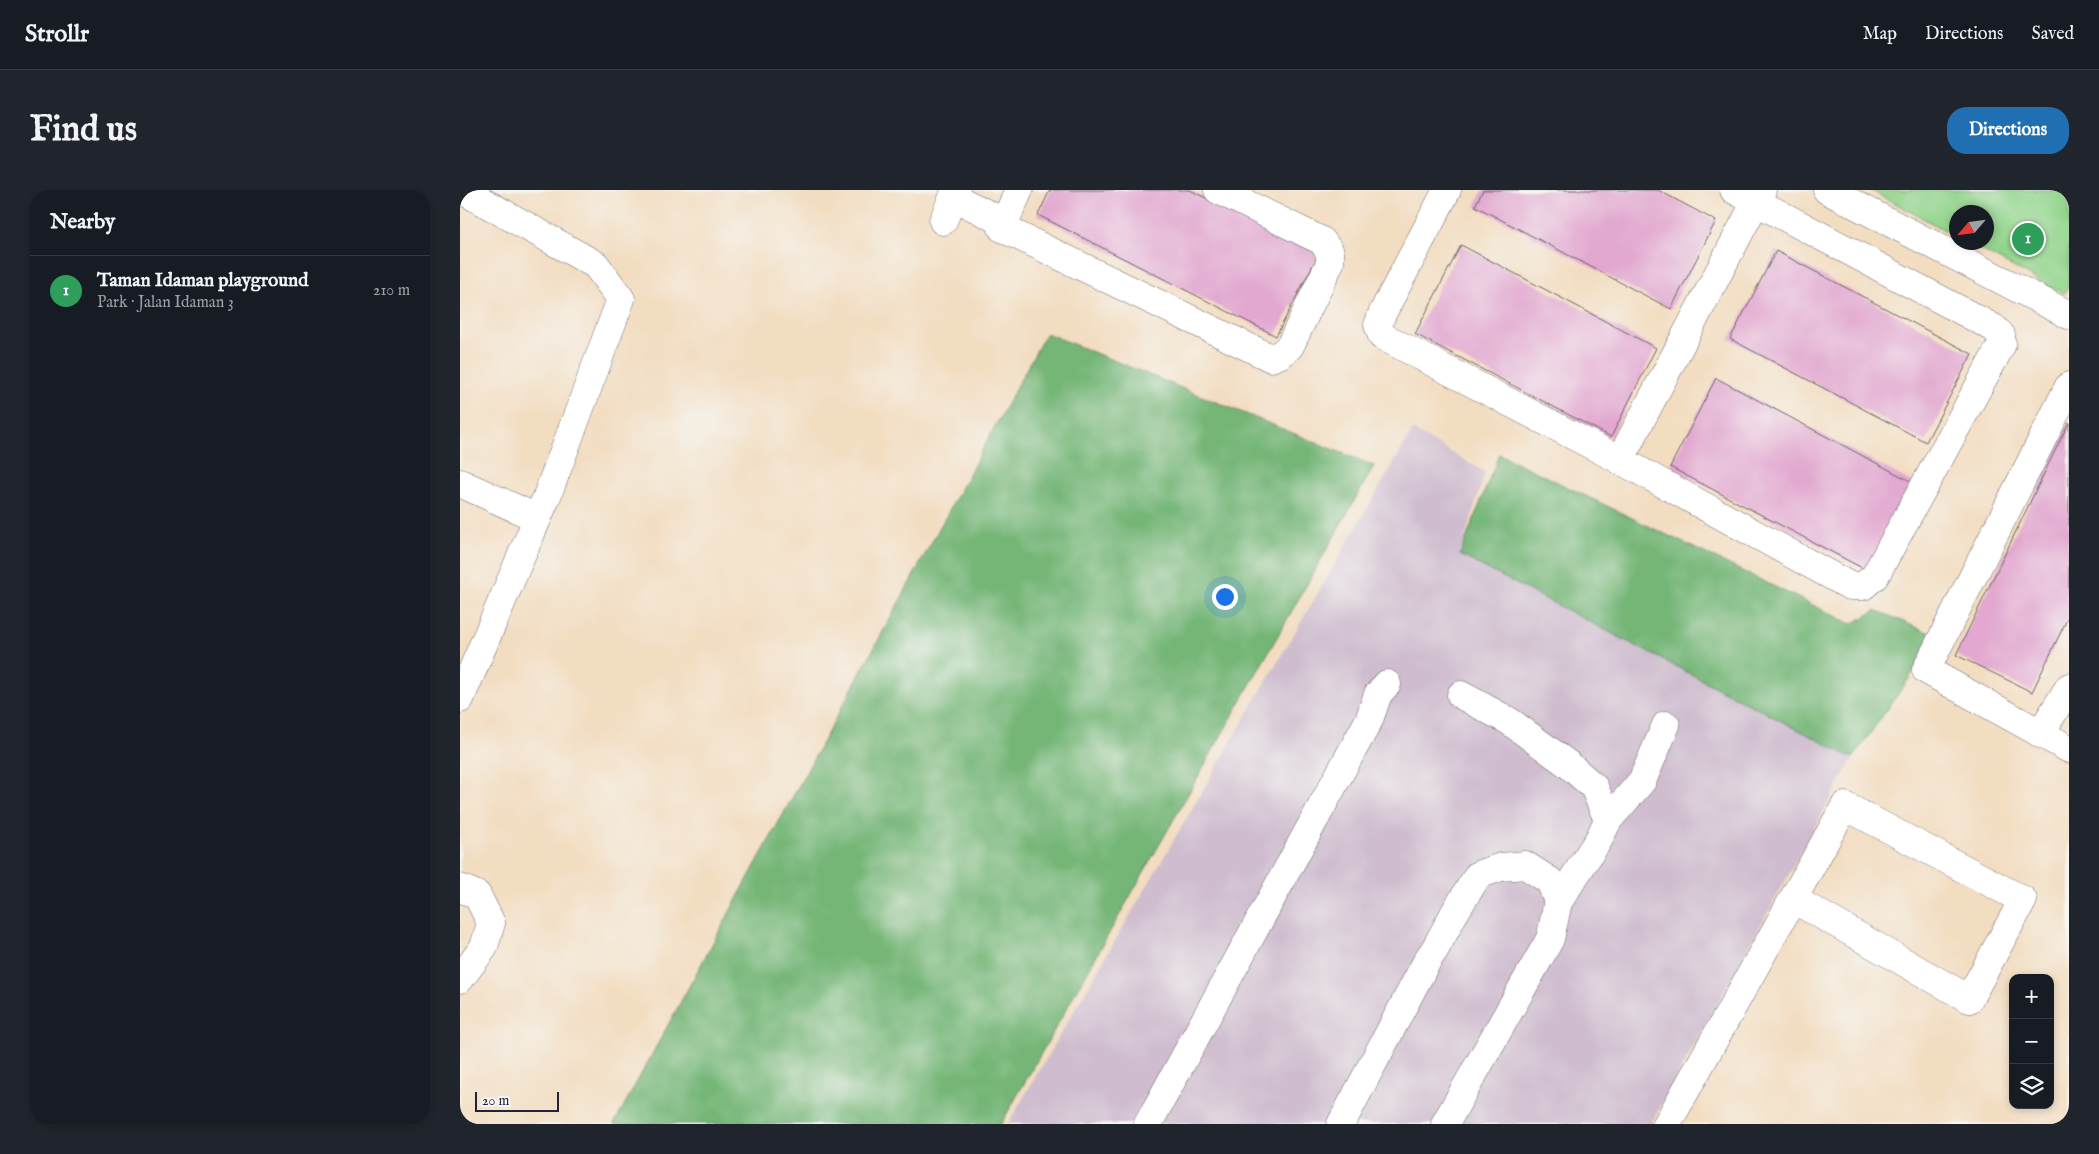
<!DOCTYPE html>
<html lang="en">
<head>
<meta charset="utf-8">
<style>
  body { margin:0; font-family:"IM FELL English",serif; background:#20242c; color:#f1f3f6 }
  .controls { position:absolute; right:15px; bottom:15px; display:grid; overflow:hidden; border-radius:10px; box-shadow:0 2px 8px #0003 }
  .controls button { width:45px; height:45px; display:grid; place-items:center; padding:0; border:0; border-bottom:1px solid #363941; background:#171b24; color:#f1f3f6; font:25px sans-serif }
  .compass { position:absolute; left:1489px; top:15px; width:45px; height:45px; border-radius:50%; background:#171b24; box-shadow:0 2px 8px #0003; rotate:242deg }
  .scale { position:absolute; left:15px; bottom:12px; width:84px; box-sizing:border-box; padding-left:5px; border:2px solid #22223b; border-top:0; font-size:14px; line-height:18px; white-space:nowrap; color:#22223b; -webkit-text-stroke:4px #f6f6f2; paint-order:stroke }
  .you { position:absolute; left:764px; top:406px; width:18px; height:18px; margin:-12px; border:4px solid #fff; border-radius:50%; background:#1a73e8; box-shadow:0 0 0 8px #1a73e833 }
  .badge { display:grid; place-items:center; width:32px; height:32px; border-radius:50%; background:#1f6fb2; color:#fff; font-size:16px; font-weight:700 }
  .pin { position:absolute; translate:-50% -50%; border:2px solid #fff; box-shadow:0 1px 5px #0006 }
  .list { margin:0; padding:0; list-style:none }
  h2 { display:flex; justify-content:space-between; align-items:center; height:65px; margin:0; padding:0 20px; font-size:21px }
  h2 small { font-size:16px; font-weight:400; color:#9ea1a6 }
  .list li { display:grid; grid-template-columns:32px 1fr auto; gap:15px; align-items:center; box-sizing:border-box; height:70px; padding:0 20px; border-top:1px solid #363941 }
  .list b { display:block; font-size:19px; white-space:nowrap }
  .list p { margin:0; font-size:16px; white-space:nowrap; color:#9ea1a6 }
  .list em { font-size:16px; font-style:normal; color:#9ea1a6 }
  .icon { flex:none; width:28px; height:28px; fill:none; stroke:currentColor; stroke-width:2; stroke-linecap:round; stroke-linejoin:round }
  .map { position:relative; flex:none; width:1609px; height:934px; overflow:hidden; border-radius:20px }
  header { display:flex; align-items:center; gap:30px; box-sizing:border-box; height:70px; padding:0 25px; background:#171b24; border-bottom:1px solid #363941 }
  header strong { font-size:24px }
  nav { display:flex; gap:28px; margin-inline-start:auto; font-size:18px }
  .intro { display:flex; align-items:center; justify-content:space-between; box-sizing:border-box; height:120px; padding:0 30px }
  h1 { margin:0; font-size:35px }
  .button { padding:12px 22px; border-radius:20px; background:#1f6fb2; color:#fff; font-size:18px; font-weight:700 }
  main { display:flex; gap:30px; padding:0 30px }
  aside { flex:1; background:#171b24; border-radius:20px; box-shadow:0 2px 8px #0003 }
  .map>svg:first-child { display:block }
</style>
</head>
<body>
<header>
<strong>Strollr</strong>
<nav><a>Map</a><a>Directions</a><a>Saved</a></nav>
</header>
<div class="intro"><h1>Find us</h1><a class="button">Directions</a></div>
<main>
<aside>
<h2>Nearby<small></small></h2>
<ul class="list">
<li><span class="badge" style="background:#2e9e5b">1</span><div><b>Taman Idaman playground</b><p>Park · Jalan Idaman 3</p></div><em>210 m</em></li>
</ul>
</aside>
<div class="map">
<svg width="1609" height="934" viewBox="0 0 1609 934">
  <rect width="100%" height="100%" fill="#f6f6f2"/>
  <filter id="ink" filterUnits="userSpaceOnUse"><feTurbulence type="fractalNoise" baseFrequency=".02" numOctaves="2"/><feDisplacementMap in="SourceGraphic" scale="10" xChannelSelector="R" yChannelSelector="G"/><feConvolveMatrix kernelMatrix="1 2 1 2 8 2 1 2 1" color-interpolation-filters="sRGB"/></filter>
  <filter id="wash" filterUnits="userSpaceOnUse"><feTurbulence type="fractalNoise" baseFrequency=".0096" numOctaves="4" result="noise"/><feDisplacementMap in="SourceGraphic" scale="20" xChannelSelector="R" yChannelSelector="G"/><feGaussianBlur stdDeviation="1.12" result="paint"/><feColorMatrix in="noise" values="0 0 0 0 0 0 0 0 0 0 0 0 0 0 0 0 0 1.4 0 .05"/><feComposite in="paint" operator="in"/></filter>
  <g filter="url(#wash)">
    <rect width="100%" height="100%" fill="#f3ddc1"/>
    <!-- industrial -->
    <polygon fill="#cfbdcf" points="953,240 1025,282 1000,365 1393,568 1191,934 548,934"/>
    <!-- green -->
    <polygon fill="#91d48b" stroke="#5a7b63" points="1410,0 1609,0 1609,95 1604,104 1508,53 1526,52 1526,22 1496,22 1496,46"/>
    <!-- forest -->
    <g fill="#74b677" stroke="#4b6c59">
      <polygon points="586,143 914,276 541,934 154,934"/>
      <polygon points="1039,264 1392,434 1416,420 1472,444 1450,487 1393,568 1000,365"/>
    </g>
    <g id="blocks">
      <!-- building -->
      <g fill="#e2a8d0">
        <polygon points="590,0 730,0 858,65 816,146 578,25"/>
        <polygon points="1023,0 1198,0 1256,31 1211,119 1015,16"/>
        <polygon points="1001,55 1196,158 1151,247 955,144"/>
        <polygon points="1316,61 1512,164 1466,252 1270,149"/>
        <polygon points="1256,188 1452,292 1406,380 1210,277"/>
        <polygon points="1609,232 1609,425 1572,502 1496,465"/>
      </g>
    </g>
  </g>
  <g filter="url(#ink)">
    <use href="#blocks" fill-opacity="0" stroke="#6b636a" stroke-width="1"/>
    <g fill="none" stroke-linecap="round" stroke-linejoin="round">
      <!-- minor casing -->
      <g stroke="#6b636a" stroke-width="29">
        <g id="minor">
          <polyline points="559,0 542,38 811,168 821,164 830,156 870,73 870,62 862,51 758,0"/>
          <polyline points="987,0 922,124 918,135 922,146 1160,270 1390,396 1403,396 1415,386 1542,154 1541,145 1534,138 1274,0"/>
          <polyline points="1367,0 1609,125"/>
          <polyline points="493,7 544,32"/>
          <polyline points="483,31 496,0"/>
          <polyline points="1609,196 1466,480 1609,559"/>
          <polyline points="1160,270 1302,0"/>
          <polyline points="0,293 77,328"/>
          <polyline points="0,509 87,306 161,109 136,75 2,0"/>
          <polyline points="1580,544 1609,497"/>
          <polyline points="1148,630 1182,591 1206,535"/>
          <polyline points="0,698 17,705 31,733 24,757 0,789"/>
          <polyline points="688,934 909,530 918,504 927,494"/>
          <polyline points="881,934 968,769 975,759 995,722 1018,685 1041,677 1065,675 1090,691 1098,712"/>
          <polyline points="985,934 1090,749 1098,712 1139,649 1148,630 1134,597 1109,575 1049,531 1001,505"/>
          <polyline points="1207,934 1385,616 1563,710 1509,809 1333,709"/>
        </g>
      </g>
      <!-- minor -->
      <use href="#minor" stroke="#fff" stroke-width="28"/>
    </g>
  </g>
</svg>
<div class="controls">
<button>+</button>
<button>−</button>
<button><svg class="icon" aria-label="layers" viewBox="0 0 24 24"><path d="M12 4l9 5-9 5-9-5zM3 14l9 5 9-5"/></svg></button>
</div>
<svg class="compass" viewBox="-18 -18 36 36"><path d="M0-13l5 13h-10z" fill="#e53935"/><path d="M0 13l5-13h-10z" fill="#9ea1a6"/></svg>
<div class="scale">20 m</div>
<div class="you"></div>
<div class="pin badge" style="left:1568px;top:49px;background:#2e9e5b">1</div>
</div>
</main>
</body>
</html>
